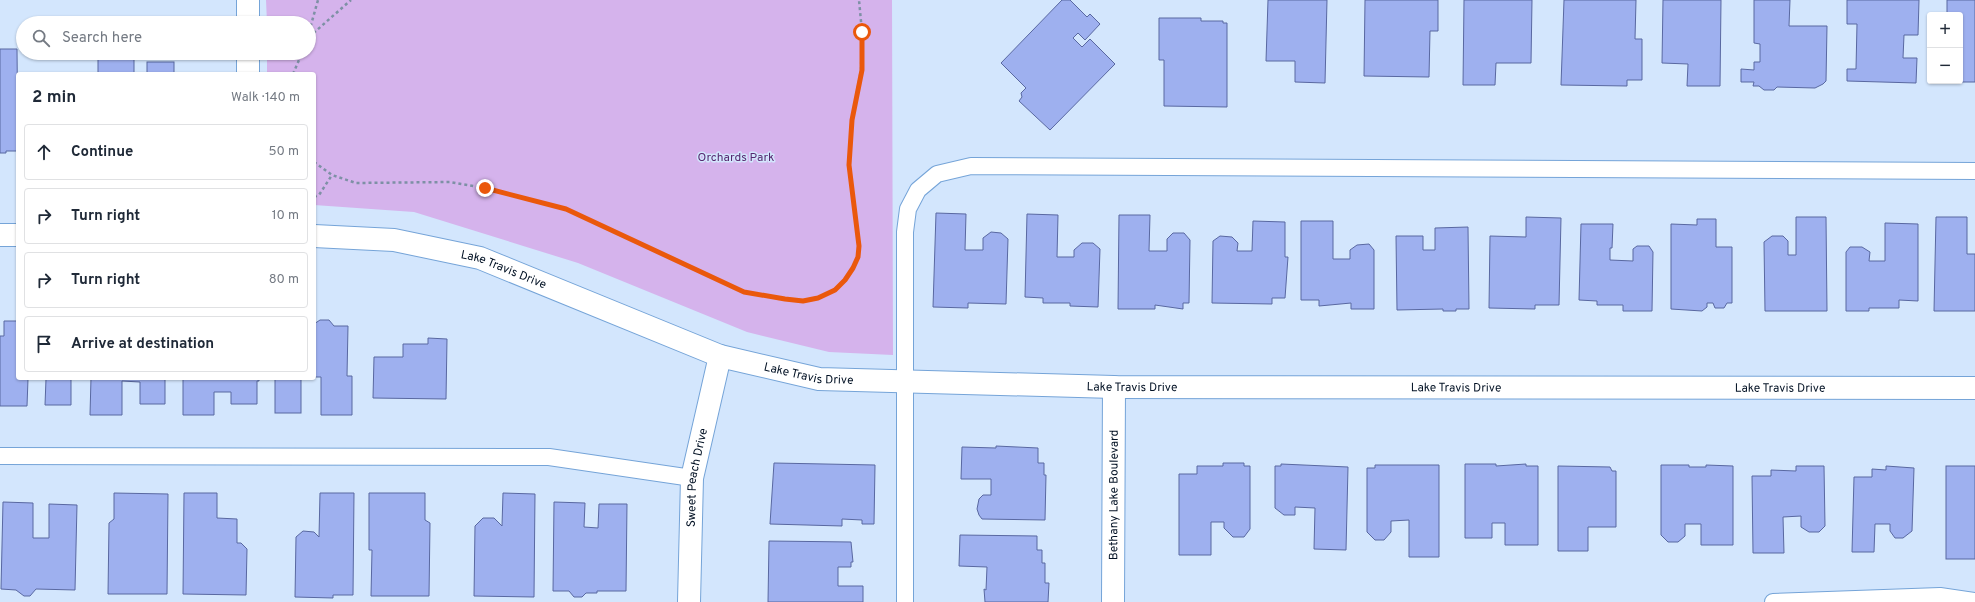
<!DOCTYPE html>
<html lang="en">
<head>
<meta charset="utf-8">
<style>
  body { margin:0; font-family:Overpass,sans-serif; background:#f6f6f7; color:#1f2937 }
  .controls { position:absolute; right:12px; top:12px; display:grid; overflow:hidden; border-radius:4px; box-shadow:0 1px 3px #0004 }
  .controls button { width:36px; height:36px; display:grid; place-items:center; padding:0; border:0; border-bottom:1px solid #e0e1e3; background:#fff; color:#1f2937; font:20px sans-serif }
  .stop { position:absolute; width:12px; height:12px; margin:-9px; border:3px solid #ea580c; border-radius:50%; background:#fff }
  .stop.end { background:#ea580c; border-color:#fff; box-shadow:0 1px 4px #0008 }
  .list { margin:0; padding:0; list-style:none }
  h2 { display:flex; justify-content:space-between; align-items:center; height:52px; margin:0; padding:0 16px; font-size:17px }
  h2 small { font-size:13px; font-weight:400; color:#747a83 }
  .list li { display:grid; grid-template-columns:26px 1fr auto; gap:12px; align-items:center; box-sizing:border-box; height:56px; margin:0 8px 8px; padding:0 8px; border:1px solid #e0e1e3; border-radius:4px }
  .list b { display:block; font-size:15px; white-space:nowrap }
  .list em { font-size:13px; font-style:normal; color:#747a83 }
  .icon { flex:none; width:22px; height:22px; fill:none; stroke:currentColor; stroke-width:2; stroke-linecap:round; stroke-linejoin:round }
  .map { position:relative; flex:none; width:1975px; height:602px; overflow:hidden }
  .search { position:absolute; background:#fff; box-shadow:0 1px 3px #0004; left:16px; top:16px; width:300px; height:44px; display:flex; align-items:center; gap:10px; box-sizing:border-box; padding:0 14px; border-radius:22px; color:#747a83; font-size:15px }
  .panel { position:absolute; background:#fff; box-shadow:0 1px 3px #0004; left:16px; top:72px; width:300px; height:308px; border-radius:4px }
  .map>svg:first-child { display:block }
</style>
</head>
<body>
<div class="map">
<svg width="1975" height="602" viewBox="0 0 1975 602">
  <rect width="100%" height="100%" fill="#d3e6fd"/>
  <!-- green -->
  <polygon fill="#d5b3ec" points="266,0 892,0 893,355 829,352 747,332 578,263 414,212 314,205 314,74 267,74 267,53 309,53 309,23 267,23"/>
  <!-- building -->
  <g fill="#9eb0ef" stroke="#5968a1">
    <polygon points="1062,0 1070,0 1087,17 1090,14 1100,24 1085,40 1078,33 1073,38 1082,47 1090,39 1115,64 1050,130 1019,101 1022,97 1021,93 1026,88 1001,63"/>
    <polygon points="1268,0 1327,0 1325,83 1295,82 1295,61 1266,61"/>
    <polygon points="1365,0 1438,0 1438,31 1430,31 1429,77 1364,76"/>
    <polygon points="1464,0 1532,0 1531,63 1496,63 1495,85 1463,85"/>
    <polygon points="1564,0 1636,0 1635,39 1642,39 1642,80 1627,80 1627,86 1561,85"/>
    <polygon points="1663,0 1721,0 1720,86 1687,86 1688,64 1662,63"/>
    <polygon points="1754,0 1790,0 1789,26 1827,26 1826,81 1823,84 1815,88 1777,87 1774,90 1764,90 1759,86 1753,86 1754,82 1741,82 1741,69 1754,70 1754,62 1760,62 1760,44 1754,43"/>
    <polygon points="1847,0 1919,0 1918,35 1904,35 1903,58 1917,58 1916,83 1847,81 1847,69 1856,69 1857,24 1847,24"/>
    <polygon points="1947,0 1975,0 1975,82 1945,82 1960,81 1960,15 1947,15"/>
    <polygon points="1159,18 1201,18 1201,21 1223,21 1223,23 1227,23 1227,107 1164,106 1164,60 1159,60"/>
    <polygon points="0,49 17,49 18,151 6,151 6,153 0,153"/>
    <polygon points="98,56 134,57 134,74 98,74"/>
    <rect x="147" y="62" width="27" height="12"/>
    <polygon points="936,213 966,214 965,250 983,250 983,238 991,232 1001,233 1008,239 1006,304 968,303 968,308 933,307"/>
    <polygon points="1027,214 1058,215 1057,257 1074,257 1074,250 1082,243 1093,243 1100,249 1098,307 1070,306 1070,303 1043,303 1043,298 1025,297"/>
    <polygon points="1119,215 1150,215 1149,251 1167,251 1167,239 1173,233 1184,233 1190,240 1189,303 1183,303 1183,309 1155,305 1155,309 1118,309"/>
    <polygon points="1526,217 1561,218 1559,305 1535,305 1535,309 1489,308 1490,236 1526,237"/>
    <polygon points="1796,217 1826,217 1827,311 1765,311 1764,242 1772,236 1783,236 1788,241 1788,255 1796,255"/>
    <polygon points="1936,217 1967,217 1967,254 1975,254 1975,311 1934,311"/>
    <polygon points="1697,219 1716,219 1716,247 1732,247 1732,303 1727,303 1724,308 1715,308 1713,303 1707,303 1707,307 1702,311 1671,309 1671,224 1697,225"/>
    <polygon points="1253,221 1285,222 1285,257 1288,257 1285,298 1272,298 1272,304 1212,303 1213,241 1220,236 1232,237 1238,243 1237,251 1252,251"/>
    <polygon points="1301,221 1333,221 1333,259 1350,259 1350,250 1357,245 1369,244 1374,250 1374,309 1351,309 1351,303 1319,306 1319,300 1301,300"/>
    <polygon points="1885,223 1918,224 1918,301 1899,300 1899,308 1869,308 1869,311 1846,311 1846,252 1850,247 1862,247 1870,252 1869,261 1885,261"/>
    <polygon points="1581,224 1613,224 1612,248 1610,248 1610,260 1633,261 1633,249 1637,246 1649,246 1653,252 1652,311 1623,311 1623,305 1597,305 1597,301 1579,300"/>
    <polygon points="1468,227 1469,309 1456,309 1456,311 1443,311 1443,309 1397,310 1396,236 1423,236 1423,250 1435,250 1435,228"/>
    <polygon points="320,320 329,320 334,326 348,326 347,376 352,376 352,415 321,415 321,377 314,377 314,324"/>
    <polygon points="4,321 18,321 18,378 71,378 71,405 45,405 46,379 28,379 27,406 0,406 0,336 4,336"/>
    <polygon points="428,338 447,339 446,399 373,398 374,357 403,357 403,344 428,344"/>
    <polygon points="91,378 165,378 165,404 140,404 140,382 122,381 122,415 90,415"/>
    <polygon points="183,378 259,378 259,381 257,381 257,404 231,404 231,392 214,392 214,415 183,415"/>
    <rect x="275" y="378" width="26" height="35"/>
    <polygon points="996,446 1038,448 1038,463 1044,463 1044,475 1046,475 1045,520 982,519 979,515 977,509 979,499 983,495 991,495 991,479 961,479 962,447 996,448"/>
    <polygon points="774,463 875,465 874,524 862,524 862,520 842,519 842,526 770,524"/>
    <polygon points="1223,463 1244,463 1244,466 1250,466 1250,529 1244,537 1233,537 1224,528 1224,522 1211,522 1211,555 1179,555 1179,474 1197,474 1197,466 1223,466"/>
    <polygon points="1281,464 1348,467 1346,550 1314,549 1315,508 1295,507 1295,515 1284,515 1275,508 1275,466 1281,466"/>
    <polygon points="1465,464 1496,464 1496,466 1526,464 1526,466 1538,466 1538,545 1505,545 1505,523 1492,523 1492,538 1465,538"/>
    <polygon points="1375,465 1439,465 1439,557 1409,557 1409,520 1391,521 1391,532 1384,540 1375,540 1367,532 1367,468 1375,468"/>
    <polygon points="1661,465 1689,465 1689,467 1706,467 1706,465 1733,466 1733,545 1701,545 1701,524 1685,524 1685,536 1678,542 1668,542 1661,535"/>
    <polygon points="1558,466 1610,467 1612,471 1616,471 1616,527 1588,527 1588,551 1558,551"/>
    <polygon points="1796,466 1824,466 1825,526 1819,532 1809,532 1801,527 1801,516 1783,517 1784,553 1753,553 1752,476 1771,476 1771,470 1796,471"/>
    <polygon points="1886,466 1914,468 1912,531 1903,538 1895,538 1890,531 1890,524 1875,524 1874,552 1852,552 1854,477 1872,477 1872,469 1886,470"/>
    <rect x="1946" y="466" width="29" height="93"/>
    <polygon points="114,493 168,494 167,594 108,594 109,523 114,519"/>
    <polygon points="184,493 217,493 217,518 237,519 237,543 241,543 247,549 246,595 183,594"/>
    <polygon points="320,493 354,493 353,595 333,595 333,598 295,597 296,537 303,531 314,532 319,537"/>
    <polygon points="369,493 425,493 425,520 430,523 429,596 371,596 372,550 369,550"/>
    <polygon points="503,493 535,494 534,597 474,596 475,526 483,518 494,518 502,526"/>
    <polygon points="3,502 33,503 33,538 49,538 49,504 77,505 75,590 36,589 30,596 24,596 16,590 1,589"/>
    <polygon points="554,502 585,503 584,527 598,528 599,504 627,504 626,591 597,591 597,593 586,593 582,597 574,597 569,591 553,591"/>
    <polygon points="960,535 1037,536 1037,550 1042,550 1042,563 1045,563 1045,583 1049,583 1048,602 985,602 984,589 986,590 987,567 959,566"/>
    <polygon points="769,541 851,542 853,562 851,562 851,567 838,567 838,586 863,586 863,602 768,602"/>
  </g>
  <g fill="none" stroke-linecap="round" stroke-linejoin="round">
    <!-- service casing -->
    <g stroke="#75a4d8" stroke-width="18">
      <g id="service">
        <polyline points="0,456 549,457 692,478"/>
        <polyline points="905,602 905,232 908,209 918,190 937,174 971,166 1975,171"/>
        <polyline points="1773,602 1940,596 1975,601"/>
      </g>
    </g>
    <!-- minor casing -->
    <g stroke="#75a4d8" stroke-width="24">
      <g id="minor">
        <polyline points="248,0 248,23"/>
        <polyline points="248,53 248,74"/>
        <path id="s1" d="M689 602 692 478 720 356"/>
      </g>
    </g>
    <!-- tertiary casing -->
    <g stroke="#75a4d8" stroke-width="24">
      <g id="tertiary">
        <polyline points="0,235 18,235"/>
        <path id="s2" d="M314 236 394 240 480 258 720 356 819 379 1114 387 1975 388"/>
        <path id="s3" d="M1113 602 1114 387"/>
      </g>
    </g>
    <!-- path -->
    <g stroke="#7e90a5" stroke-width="2.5" stroke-dasharray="3 3" stroke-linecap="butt">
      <polyline points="309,32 318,0"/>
      <polyline points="309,37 351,0"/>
      <polyline points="293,74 302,53"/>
      <polyline points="314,162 332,175 356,183 450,182 485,188 566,209 744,292 785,299 803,301 818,298 835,290 845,280 853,268 858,257 859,246 849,165 852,120 861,70 862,32 859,0"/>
      <polyline points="314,197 319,195 332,175"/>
    </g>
    <!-- service -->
    <use href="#service" stroke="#fff" stroke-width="16"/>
    <!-- minor -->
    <use href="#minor" stroke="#fff" stroke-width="22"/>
    <!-- tertiary -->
    <use href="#tertiary" stroke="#fff" stroke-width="22"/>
  </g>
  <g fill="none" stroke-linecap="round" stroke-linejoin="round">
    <!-- route -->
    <polyline stroke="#ea580c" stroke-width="5" points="485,188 566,209 744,292 785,299 803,301 818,298 835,290 845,280 853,268 858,257 859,246 849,165 852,120 862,70 862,32"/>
  </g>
  <g text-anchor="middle" stroke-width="3" stroke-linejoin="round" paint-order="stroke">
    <!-- park labels -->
    <g font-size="12" fill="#56286f" stroke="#d3e6fd">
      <text x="736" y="161">Orchards Park</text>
    </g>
    <!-- street labels -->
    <g font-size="12" fill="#011023" stroke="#d3e6fd">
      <text dy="4" stroke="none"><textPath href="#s2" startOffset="194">Lake Travis Drive</textPath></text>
      <text dy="4" stroke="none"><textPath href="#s2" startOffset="518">Lake Travis Drive</textPath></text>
      <text dy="4" stroke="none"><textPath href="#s2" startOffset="842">Lake Travis Drive</textPath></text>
      <text dy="4" stroke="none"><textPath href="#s2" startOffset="1166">Lake Travis Drive</textPath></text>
      <text dy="4" stroke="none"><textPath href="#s2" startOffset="1490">Lake Travis Drive</textPath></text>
      <text dy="4" stroke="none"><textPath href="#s1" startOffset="125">Sweet Peach Drive</textPath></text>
      <text dy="4" stroke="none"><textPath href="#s3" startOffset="107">Bethany Lake Boulevard</textPath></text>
    </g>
  </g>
</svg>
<div class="controls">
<button>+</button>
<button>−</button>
</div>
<div class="stop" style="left:862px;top:32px"></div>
<div class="stop end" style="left:485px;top:188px"></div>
<div class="search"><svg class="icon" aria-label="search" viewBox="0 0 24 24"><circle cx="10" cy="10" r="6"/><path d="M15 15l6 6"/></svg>Search here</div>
<section class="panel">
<h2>2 min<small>Walk · 140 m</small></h2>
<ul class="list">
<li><svg class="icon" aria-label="ahead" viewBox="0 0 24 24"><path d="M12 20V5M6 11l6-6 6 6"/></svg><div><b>Continue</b></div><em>50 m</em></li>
<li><svg class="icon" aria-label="right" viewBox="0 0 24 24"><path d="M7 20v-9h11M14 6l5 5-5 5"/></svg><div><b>Turn right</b></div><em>10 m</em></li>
<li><svg class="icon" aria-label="right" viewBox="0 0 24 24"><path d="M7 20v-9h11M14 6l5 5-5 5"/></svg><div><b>Turn right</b></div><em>80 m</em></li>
<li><svg class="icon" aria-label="arrive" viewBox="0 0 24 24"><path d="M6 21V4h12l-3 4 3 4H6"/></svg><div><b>Arrive at destination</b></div></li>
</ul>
</section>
</div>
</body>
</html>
